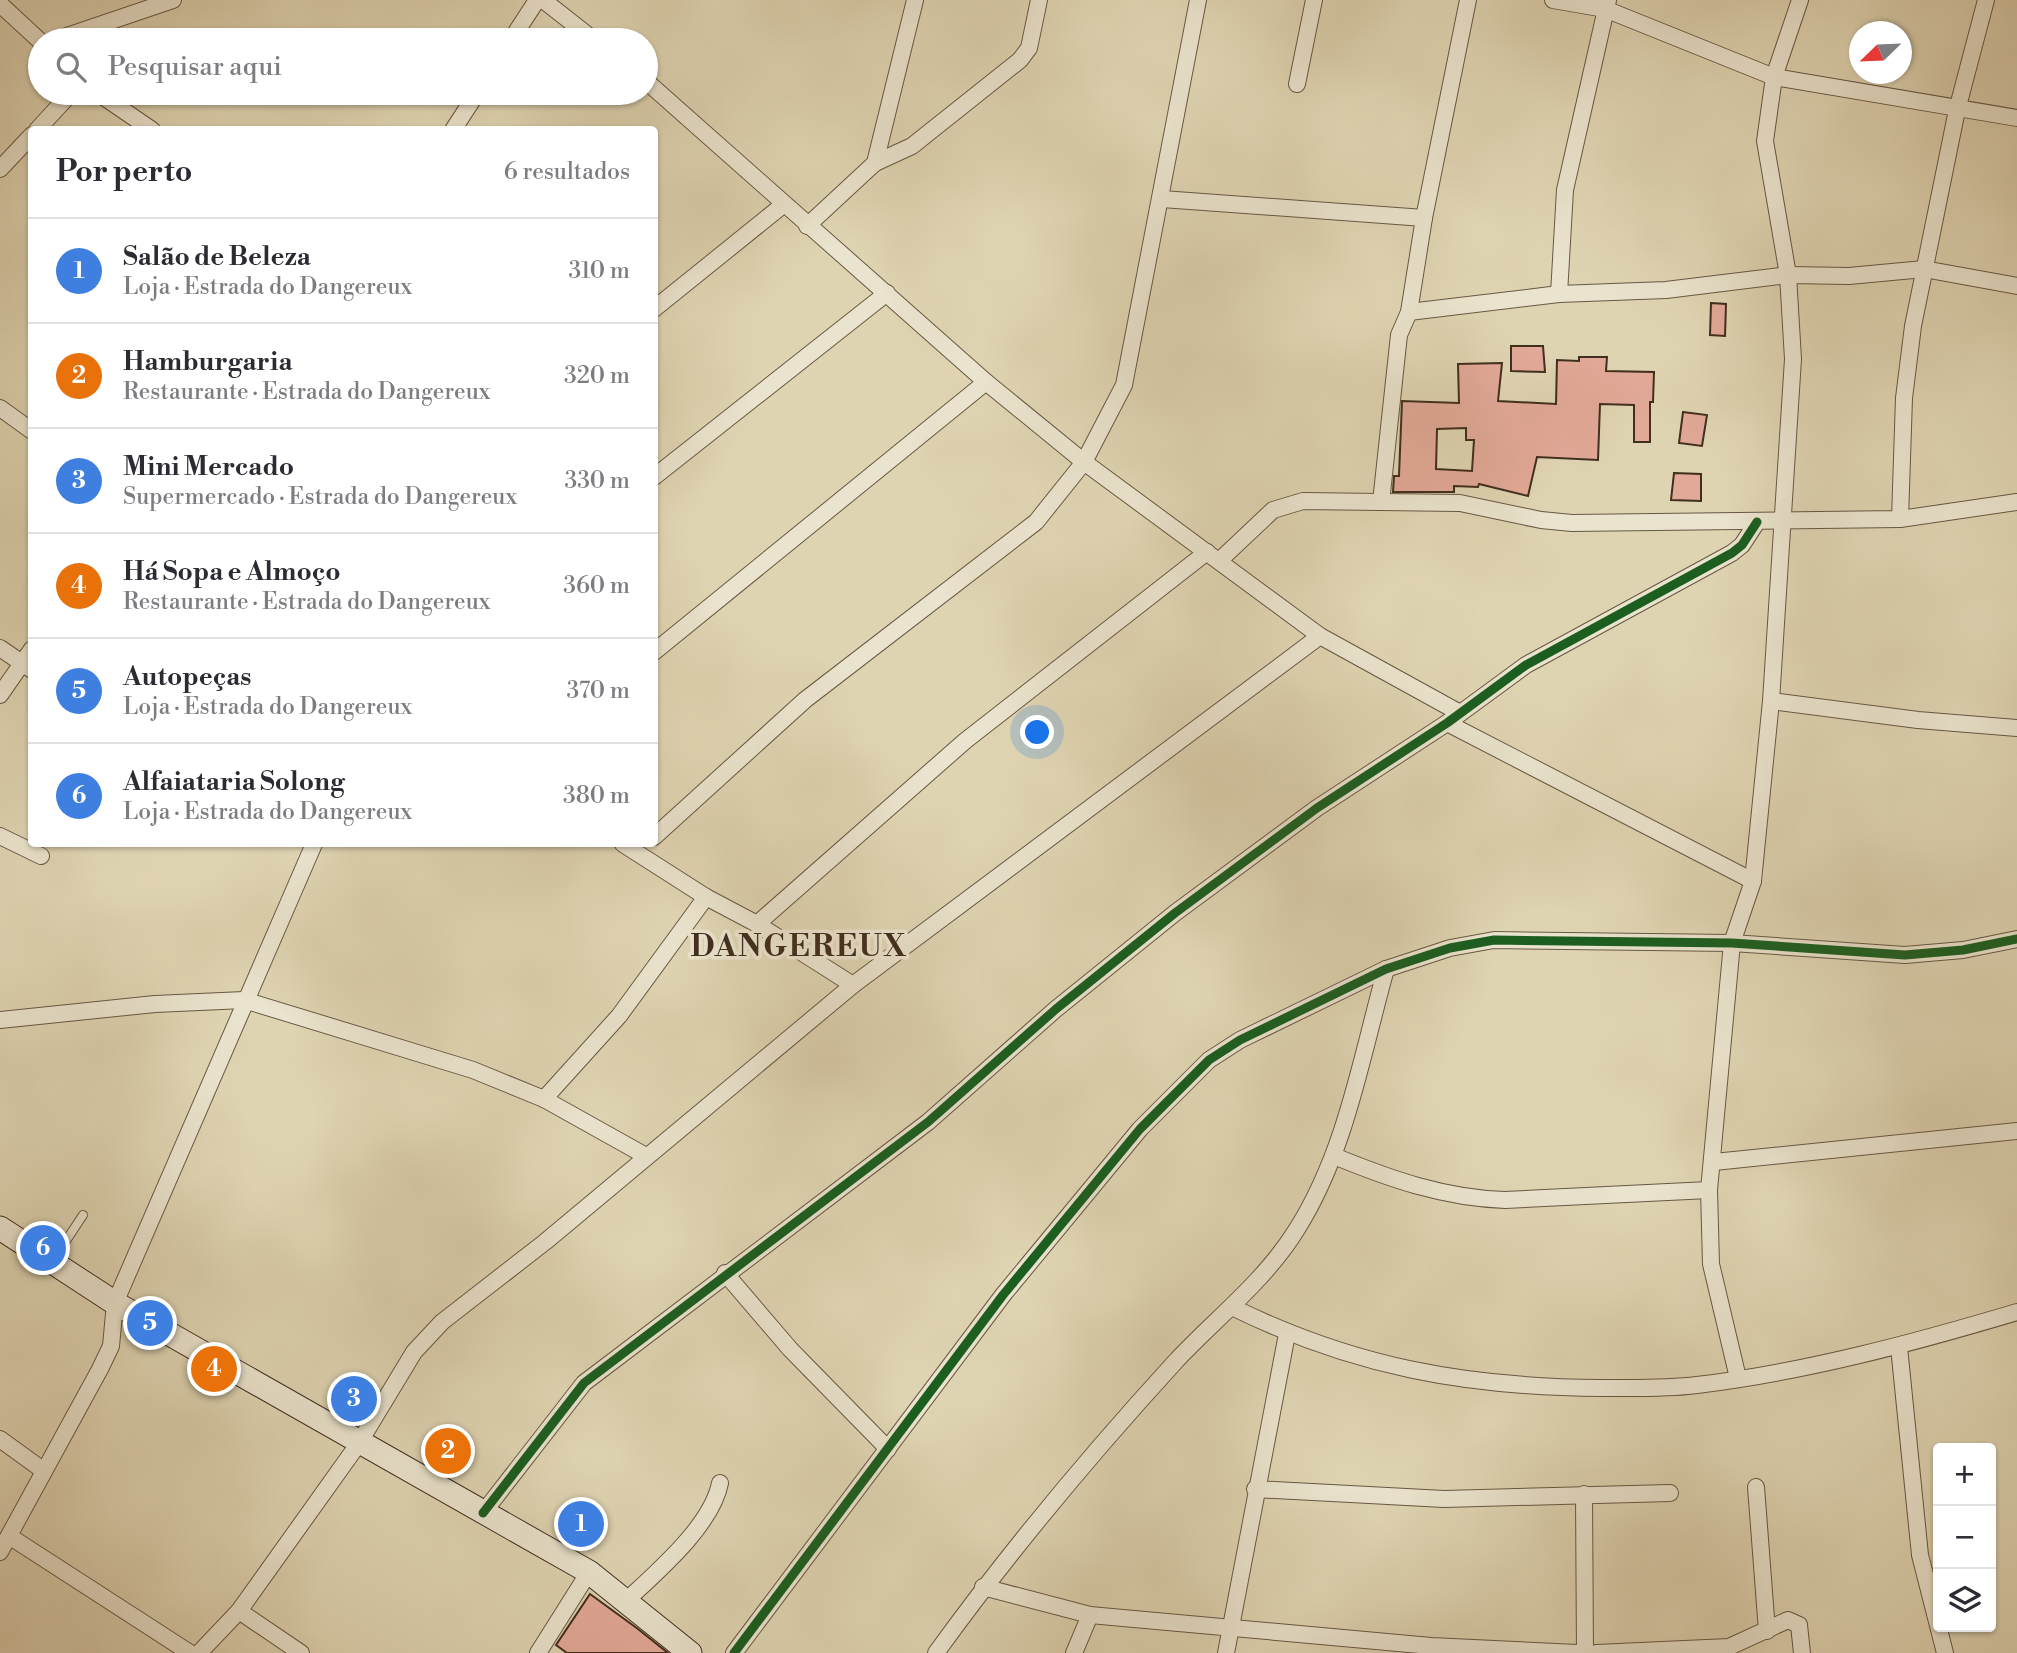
<!DOCTYPE html>
<html lang="pt">
<head>
<meta charset="utf-8">
<style>
  body { margin:0; font-family:"Libre Bodoni",serif; background:#f2f2f3; color:#2b2b33 }
  .controls { position:absolute; right:21px; bottom:21px; display:grid; overflow:hidden; border-radius:7px; box-shadow:0 2px 5px #0004 }
  .controls button { width:63px; height:63px; display:grid; place-items:center; padding:0; border:0; border-bottom:2px solid #e1e1e2; background:#fff; color:#2b2b33; font:35px sans-serif }
  .compass { position:absolute; left:1849px; top:21px; width:63px; height:63px; border-radius:50%; background:#fff; box-shadow:0 2px 5px #0004; rotate:247deg }
  .you { position:absolute; left:1038px; top:733px; width:24px; height:24px; margin:-18px; border:5px solid #fff; border-radius:50%; background:#1a73e8; box-shadow:0 0 0 10px #1a73e833 }
  .badge { display:grid; place-items:center; width:46px; height:46px; border-radius:50%; background:#7c3aed; color:#fff; font-size:23px; font-weight:700 }
  .pin { position:absolute; translate:-50% -50%; border:4px solid #fff; box-shadow:0 2px 7px #0006 }
  .list { margin:0; padding:0; list-style:none }
  h2 { display:flex; justify-content:space-between; align-items:center; height:91px; margin:0; padding:0 28px; font-size:30px }
  h2 small { font-size:23px; font-weight:400; color:#7c7c81 }
  .list li { display:grid; grid-template-columns:46px 1fr auto; gap:21px; align-items:center; box-sizing:border-box; height:105px; padding:0 28px; border-top:2px solid #e1e1e2 }
  .list b { display:block; font-size:26px; white-space:nowrap }
  .list p { margin:0; font-size:23px; white-space:nowrap; color:#7c7c81 }
  .list em { font-size:23px; font-style:normal; color:#7c7c81 }
  .icon { flex:none; width:38px; height:38px; fill:none; stroke:currentColor; stroke-width:2; stroke-linecap:round; stroke-linejoin:round }
  .map { position:relative; flex:none; width:2017px; height:1653px; overflow:hidden }
  .search { position:absolute; background:#fff; box-shadow:0 2px 5px #0004; left:28px; top:28px; width:630px; height:77px; display:flex; align-items:center; gap:18px; box-sizing:border-box; padding:0 24px; border-radius:38px; color:#7c7c81; font-size:26px }
  .panel { position:absolute; background:#fff; box-shadow:0 2px 5px #0004; left:28px; top:126px; width:630px; height:721px; border-radius:7px }
  .map>svg:first-child { display:block }
</style>
</head>
<body>
<div class="map">
<svg width="2017" height="1653" viewBox="0 0 2017 1653">
  <rect width="100%" height="100%" fill="#dfd4b2"/>
  <filter id="stains"><feTurbulence type="fractalNoise" baseFrequency=".00286" numOctaves="4"/><feColorMatrix values="0 0 0 0 .2 0 0 0 0 .09 0 0 0 0 .02 0 0 0 .5 -.17"/></filter>
  <radialGradient id="worn" r=".72"><stop offset=".6" stop-color="#630" stop-opacity="0"/><stop offset="1" stop-color="#630" stop-opacity=".3"/></radialGradient>
  <!-- building -->
  <g fill="#e2a998" stroke="#402e1e" stroke-width="2" fill-rule="evenodd">
    <polygon points="1711,303 1726,304 1725,336 1710,335"/>
    <polygon points="1511,346 1543,346 1545,372 1511,371"/>
    <path d="M1579 357H1607L1606 371 1654 372 1653 402H1650V442H1634V405L1600 404 1598 460 1537 457 1528 496 1479 484 1478 487 1454 486V492H1393L1394 476H1399L1402 401 1459 403 1458 364 1502 363 1498 401 1556 404 1557 360 1579 361ZM1466 428V440H1474L1472 471 1436 469 1437 429Z"/>
    <polygon points="1683,412 1707,415 1702,446 1679,443"/>
    <polygon points="1674,473 1701,474 1701,501 1671,500"/>
    <polygon points="590,1594 638,1629 668,1653 567,1653 556,1645"/>
  </g>
  <g fill="none" stroke-linecap="round" stroke-linejoin="round">
    <!-- lane casing -->
    <g stroke="#685843" stroke-width="10">
      <polyline id="lane" points="54,1259 83,1215"/>
    </g>
    <!-- street casing -->
    <g stroke="#685843" stroke-width="18">
      <g id="street">
        <polyline points="543,0 594,40"/>
        <polyline points="1553,0 1605,9 1774,77 2017,118"/>
        <polyline points="0,4 40,41"/>
        <polyline points="55,40 173,0"/>
        <polyline points="511,40 537,0"/>
        <polyline points="646,81 986,382 1084,462 1320,636 1460,713"/>
        <polyline points="1297,84 1314,0"/>
        <polyline points="98,93 152,130"/>
        <polyline points="37,130 71,93"/>
        <polyline points="453,130 477,93"/>
        <polyline points="875,163 912,146 1020,60 1029,48 1039,0"/>
        <polyline points="0,169 32,135"/>
        <polyline points="1162,199 1424,218"/>
        <polyline points="807,226 875,163 915,0"/>
        <polyline points="1559,294 1565,190 1608,0"/>
        <polyline points="654,309 783,205"/>
        <polyline points="1409,312 1559,294 1666,290 1788,275 1849,276 1924,269 2017,286"/>
        <polyline points="0,408 32,431"/>
        <polyline points="654,477 887,293"/>
        <polyline points="1381,502 1399,335 1409,312 1424,218 1468,0"/>
        <polyline points="1900,519 1904,398 1913,326 1957,110 1986,0"/>
        <polyline points="1219,561 1273,510 1303,501 1460,503 1541,520 1572,523 1900,519 2017,502"/>
        <polyline points="0,648 32,670"/>
        <polyline points="654,652 986,382"/>
        <polyline points="0,695 32,649"/>
        <polyline points="1771,701 1918,720 2017,728"/>
        <polyline points="1447,723 1753,881"/>
        <polyline points="0,836 41,856"/>
        <polyline points="654,837 805,700 1036,522 1084,462 1124,385 1198,0"/>
        <polyline points="623,844 706,897 757,924 853,985"/>
        <polyline points="757,924 965,741 1207,552"/>
        <polyline points="0,1020 155,1004 244,1000 473,1070 544,1099 646,1156"/>
        <polyline points="544,1099 619,1016 706,897"/>
        <path d="M1334 1156C1390 1179 1444 1198 1505 1200L1709 1190"/>
        <polyline points="1714,1162 2017,1131"/>
        <polyline points="725,1273 790,1349 888,1449"/>
        <path d="M1232 1307C1354 1367 1466 1387 1601 1388 1633 1388 1665 1389 1697 1385 1805 1372 1913 1343 2017 1312"/>
        <polyline points="1899,1347 1920,1555 1945,1653"/>
        <polyline points="1738,1378 1711,1264 1709,1190 1732,943 1753,881 1771,701 1793,359 1788,275 1765,141 1774,77 1800,0"/>
        <polyline points="0,1439 44,1471"/>
        <polyline points="1756,1487 1767,1631"/>
        <polyline points="1255,1489 1444,1499 1670,1493"/>
        <polyline points="1584,1494 1585,1653"/>
        <polyline points="483,1513 584,1383 928,1122 1056,1009 1175,913 1317,808 1447,723 1526,665 1732,553 1742,545 1757,522"/>
        <polyline points="9,1536 190,1653"/>
        <polyline points="0,1552 100,1369 111,1346 115,1303 314,844"/>
        <polyline points="983,1587 1090,1615 1431,1646 1577,1653"/>
        <path d="M627 1600C658 1571 712 1525 720 1483"/>
        <polyline points="239,1611 359,1443 414,1352 442,1322 545,1242 853,985 1320,636"/>
        <polyline points="199,1653 239,1611 301,1653"/>
        <polyline points="538,1653 589,1572"/>
        <polyline points="734,1653 1003,1295 1140,1129 1209,1060 1240,1040 1386,969 1450,948 1494,940 1732,943 1905,955 1963,950 2017,939"/>
        <path d="M936 1653C1009 1552 1091 1454 1175 1362 1216 1318 1265 1281 1297 1229 1346 1151 1361 1058 1386 969"/>
        <polyline points="1074,1653 1090,1615"/>
        <polyline points="1226,1653 1287,1334"/>
        <polyline points="1596,1653 1729,1647 1788,1620 1799,1625 1802,1653"/>
      </g>
    </g>
    <!-- secondary casing -->
    <g stroke="#402e1e" stroke-width="25">
      <polyline id="secondary" points="0,1228 115,1303 589,1572 690,1653"/>
    </g>
    <!-- lane -->
    <use href="#lane" stroke="#eae3cd" stroke-width="8"/>
    <!-- street -->
    <use href="#street" stroke="#eae3cd" stroke-width="16"/>
    <!-- secondary -->
    <use href="#secondary" stroke="#eae3cd" stroke-width="23"/>
    <!-- cycleway casing -->
    <g stroke="#eae3cd" stroke-width="13">
      <g id="cycleway">
        <polyline points="483,1513 584,1383 928,1122 1056,1009 1175,913 1317,808 1447,723 1526,665 1732,553 1742,545 1757,522"/>
        <polyline points="734,1653 1003,1295 1140,1129 1209,1060 1240,1040 1386,969 1450,948 1494,940 1732,943 1905,955 1963,950 2017,939"/>
      </g>
    </g>
    <!-- cycleway -->
    <use href="#cycleway" stroke="#1b5e20" stroke-width="9"/>
  </g>
  <g text-anchor="middle" stroke-width="7" stroke-linejoin="round" paint-order="stroke">
    <!-- district labels -->
    <g font-size="30" font-weight="bold" letter-spacing="2" fill="#402e1e" stroke="#eae3cd">
      <text x="799" y="956">DANGEREUX</text>
    </g>
  </g>
  <rect width="100%" height="100%" filter="url(#stains)"/>
  <rect width="100%" height="100%" fill="url(#worn)"/>
</svg>
<div class="controls">
<button>+</button>
<button>−</button>
<button><svg class="icon" aria-label="layers" viewBox="0 0 24 24"><path d="M12 4l9 5-9 5-9-5zM3 14l9 5 9-5"/></svg></button>
</div>
<svg class="compass" viewBox="-18 -18 36 36"><path d="M0-13l5 13h-10z" fill="#e53935"/><path d="M0 13l5-13h-10z" fill="#7c7c81"/></svg>
<div class="you"></div>
<div class="pin badge" style="left:581px;top:1524px;background:#3f7fe0">1</div>
<div class="pin badge" style="left:448px;top:1451px;background:#e8710a">2</div>
<div class="pin badge" style="left:354px;top:1399px;background:#3f7fe0">3</div>
<div class="pin badge" style="left:214px;top:1369px;background:#e8710a">4</div>
<div class="pin badge" style="left:150px;top:1323px;background:#3f7fe0">5</div>
<div class="pin badge" style="left:43px;top:1248px;background:#3f7fe0">6</div>
<div class="search"><svg class="icon" aria-label="search" viewBox="0 0 24 24"><circle cx="10" cy="10" r="6"/><path d="M15 15l6 6"/></svg>Pesquisar aqui</div>
<section class="panel">
<h2>Por perto<small>6 resultados</small></h2>
<ul class="list">
<li><span class="badge" style="background:#3f7fe0">1</span><div><b>Salão de Beleza</b><p>Loja · Estrada do Dangereux</p></div><em>310 m</em></li>
<li><span class="badge" style="background:#e8710a">2</span><div><b>Hamburgaria</b><p>Restaurante · Estrada do Dangereux</p></div><em>320 m</em></li>
<li><span class="badge" style="background:#3f7fe0">3</span><div><b>Mini Mercado</b><p>Supermercado · Estrada do Dangereux</p></div><em>330 m</em></li>
<li><span class="badge" style="background:#e8710a">4</span><div><b>Há Sopa e Almoço</b><p>Restaurante · Estrada do Dangereux</p></div><em>360 m</em></li>
<li><span class="badge" style="background:#3f7fe0">5</span><div><b>Autopeças</b><p>Loja · Estrada do Dangereux</p></div><em>370 m</em></li>
<li><span class="badge" style="background:#3f7fe0">6</span><div><b>Alfaiataria Solong</b><p>Loja · Estrada do Dangereux</p></div><em>380 m</em></li>
</ul>
</section>
</div>
</body>
</html>
